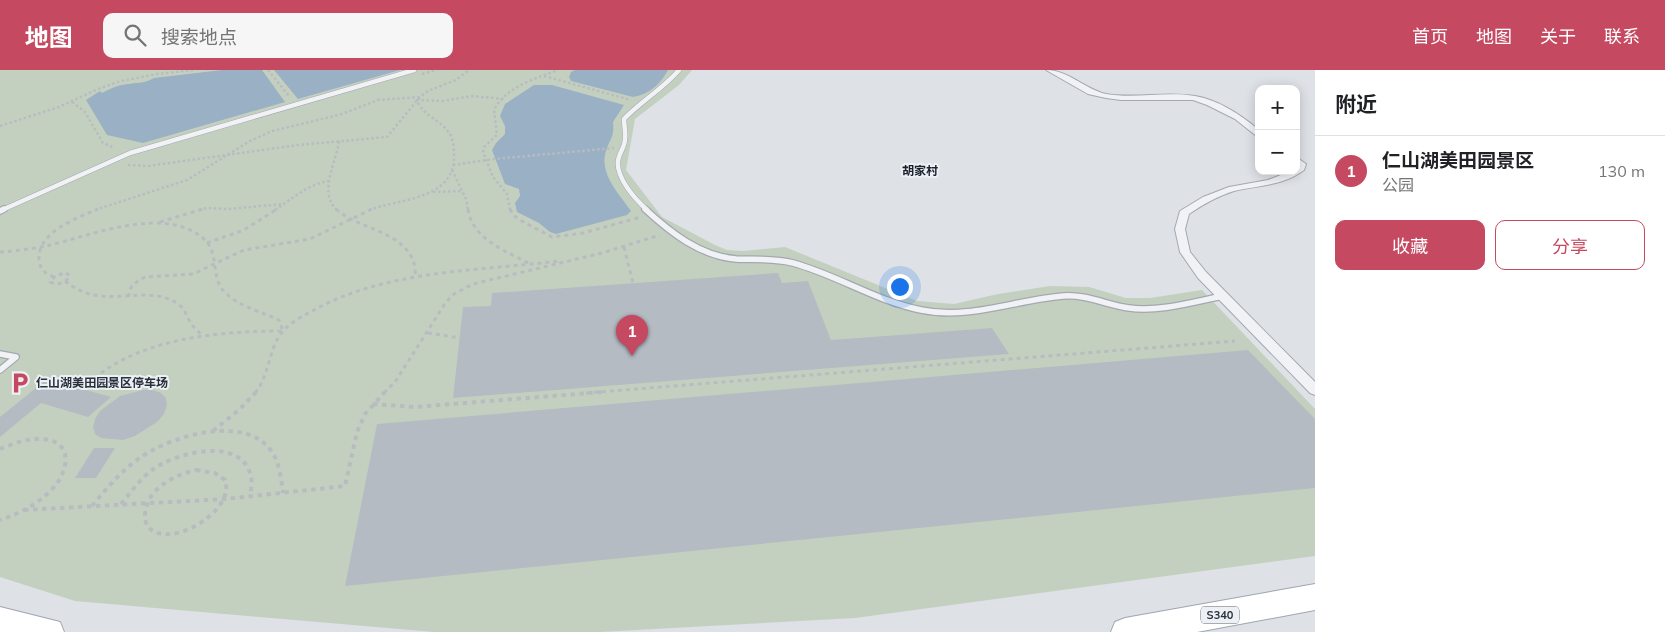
<!DOCTYPE html>
<html lang="zh">
<head>
<meta charset="utf-8">
<style>
  body { margin:0; font-family:Mulish,"Noto Sans SC",sans-serif; background:#f6f6f6; color:#202124 }
  .controls { position:absolute; right:15px; top:15px; display:grid; overflow:hidden; border-radius:10px; box-shadow:0 2px 12px #0003 }
  .controls button { width:45px; height:45px; display:grid; place-items:center; padding:0; border:0; border-bottom:1px solid #e0e0e0; background:#fff; color:#202124; font:25px sans-serif }
  .you { position:absolute; left:899px; top:216px; width:18px; height:18px; margin:-12px; border:4px solid #fff; border-radius:50%; background:#1a73e8; box-shadow:0 0 0 8px #1a73e833 }
  .badge { display:grid; place-items:center; width:32px; height:32px; border-radius:50%; background:#c54961; color:#fff; font-size:16px; font-weight:700 }
  .pin { position:absolute; translate:-50% -41px; filter:drop-shadow(0 1px 2px #0008) }
  .pin::after { content:''; position:absolute; top:26px; width:18px; height:15px; background:inherit; clip-path:polygon(0 0,100% 0,50% 100%) }
  .list { margin:0; padding:0; list-style:none }
  h2 { display:flex; justify-content:space-between; align-items:center; height:65px; margin:0; padding:0 20px; font-size:21px }
  h2 small { font-size:16px; font-weight:400; color:#757577 }
  .list li { display:grid; grid-template-columns:32px 1fr auto; gap:15px; align-items:center; box-sizing:border-box; height:70px; padding:0 20px; border-top:1px solid #e0e0e0 }
  .list b { display:block; font-size:19px; white-space:nowrap }
  .list p { margin:0; font-size:16px; white-space:nowrap; color:#757577 }
  .list em { font-size:16px; font-style:normal; color:#757577 }
  .actions { display:flex; gap:10px; padding:15px 20px }
  .actions a { flex:1; padding:11px 0; border:1px solid #c54961; border-radius:10px; text-align:center; font-size:18px; color:#c54961 }
  .actions .main { background:#c54961; color:#fff }
  .icon { flex:none; width:28px; height:28px; fill:none; stroke:currentColor; stroke-width:2; stroke-linecap:round; stroke-linejoin:round }
  .map { position:relative; flex:none; width:1315px; height:562px; overflow:hidden }
  header { display:flex; align-items:center; gap:30px; box-sizing:border-box; height:70px; padding:0 25px; background:#c54961; color:#fff }
  header strong { font-size:24px }
  nav { display:flex; gap:28px; margin-inline-start:auto; font-size:18px }
  .search { width:350px; height:45px; background:#f6f6f6; display:flex; align-items:center; gap:12px; box-sizing:border-box; padding:0 18px; border-radius:10px; color:#757577; font-size:19px }
  main { display:flex }
  aside { flex:1; background:#fff }
  .map>svg:first-child { display:block }
</style>
</head>
<body>
<header>
<strong>地图</strong>
<div class="search"><svg class="icon" aria-label="search" viewBox="0 0 24 24"><circle cx="10" cy="10" r="6"/><path d="M15 15l6 6"/></svg>搜索地点</div>
<nav><a>首页</a><a>地图</a><a>关于</a><a>联系</a></nav>
</header>
<main>
<div class="map">
<svg width="1315" height="562" viewBox="0 0 1315 562">
  <rect width="100%" height="100%" fill="#dee1e6"/>
  <!-- green -->
  <polygon fill="#c4d0bf" points="0,0 692,0 679,15 635,49 626,100 662,147 715,175 727,180 743,181 785,177 917,231 954,234 998,224 1050,216 1089,217 1126,228 1150,228 1202,220 1315,339 1315,486 855,548 600,562 434,562 75,531 0,507"/>
  <!-- water -->
  <g fill="#9ab0c4">
    <path d="M222 0H262L285 32 143 73 107 65 86 30 100 21 102 23C108 20 115 16 122 15 135 12 141 15 154 8Z"/>
    <polygon points="274,0 400,0 298,29"/>
    <path d="M575 0H668C661 14 648 25 633 27L571 11 569 7 571 2Z"/>
    <path d="M534 15H552L624 35 613 52C615 69 608 70 605 85 601 106 620 125 631 141L627 145 556 164 550 162 539 153 517 142 515 133 520 126 519 119 505 114 492 80 496 73 505 64V56L500 46 505 34Z"/>
  </g>
  <!-- building -->
  <g fill="#b5bbc3">
    <polygon points="778,203 782,213 808,211 831,270 992,258 1009,284 453,328 463,237 491,236 492,223"/>
    <polygon points="1248,280 1315,349 1315,418 345,516 377,354"/>
    <polygon points="47,309 111,327 88,347 41,333 0,367 0,347"/>
    <polygon points="143,320 153,320 161,323 166,328 167,335 164,344 157,352 135,366 123,370 101,368 95,364 93,357 95,349 100,341 120,326"/>
    <polygon points="94,378 115,378 96,408 75,408"/>
  </g>
  <g fill="none" stroke-linecap="round" stroke-linejoin="round">
    <!-- service-far1 casing -->
    <g stroke="#a4a8b0" stroke-width="5.5">
      <g id="service-far1">
        <polyline points="2,140 130,83 414,0"/>
        <path d="M647 140C635 129 616 108 618 91 619 83 625 77 625 69 626 62 624 56 624 49 641 31 663 19 679 0"/>
      </g>
    </g>
    <!-- service casing -->
    <g stroke="#a4a8b0" stroke-width="8">
      <g id="service">
        <path d="M645 139C671 163 700 186 736 189 755 190 775 188 793 193 837 205 876 231 921 240 969 250 1015 230 1063 226 1086 224 1107 235 1129 238 1160 242 1193 232 1223 226"/>
        <polyline points="0,141 4,139"/>
        <polyline points="0,284 16,287 0,300"/>
      </g>
    </g>
    <!-- minor casing -->
    <g stroke="#a4a8b0" stroke-width="2">
      <g id="minor">
        <path d="M1046 0C1068 0 1085 19 1106 24 1135 29 1166 21 1195 26 1219 30 1241 45 1259 60V68L1235 49 1207 35 1193 30H1121L1106 28 1088 24Z"/>
        <path d="M1296 87 1306 94 1304 100C1283 116 1259 115 1234 121 1218 126 1202 135 1189 144L1185 159 1190 182 1206 202 1315 312V325L1310 323 1198 208 1180 182 1175 159 1180 141 1203 127 1229 117 1268 110 1291 101H1296Z"/>
      </g>
    </g>
    <!-- primary casing -->
    <g stroke="#9ea6b1" stroke-width="2">
      <g id="primary">
        <polygon points="1315,514 1315,540 1197,562 1111,562 1115,552 1125,548"/>
        <polygon points="0,537 60,552 64,562 0,562"/>
      </g>
    </g>
    <!-- path-far2 -->
    <g stroke="#b8bcc1" stroke-width="2.5" stroke-dasharray="2.5 2.5" stroke-linecap="butt">
      <polyline points="268,0 289,26"/>
      <polyline points="422,4 436,0"/>
      <polyline points="544,6 631,30"/>
      <polyline points="72,32 85,42 103,73 115,78"/>
      <polyline points="0,56 59,37 98,19 121,11 157,4 193,0"/>
      <polyline points="128,95 148,96 298,75 387,67 420,27 428,21 456,10 469,0"/>
      <polyline points="453,95 494,89 614,78"/>
      <polyline points="452,100 466,129 468,140"/>
      <polyline points="433,122 462,121"/>
      <polyline points="95,140 187,110 250,71 272,61 339,45 378,30 420,27"/>
      <polyline points="199,140 207,138 228,139 284,134"/>
      <path d="M275 140C292 129 307 115 328 111"/>
      <path d="M337 140C318 123 336 93 339 71"/>
      <path d="M369 140C398 129 453 130 454 88 454 81 454 73 451 66 443 50 423 47 417 30L443 31 471 26 504 29"/>
      <path d="M510 140 507 124 493 107 483 82 485 76 497 65 494 40C505 17 537 8 558 0"/>
    </g>
    <!-- path-far1 -->
    <g stroke="#b8bcc1" stroke-width="3" stroke-dasharray="4 4" stroke-linecap="butt">
      <path d="M336 139C358 159 398 160 412 188 415 193 415 201 416 207"/>
      <path d="M468 139C472 169 506 181 530 194"/>
      <polyline points="510,139 513,145 520,150 552,167 583,163 641,147"/>
      <polyline points="160,152 203,139"/>
      <polyline points="207,173 244,160 277,139"/>
      <polyline points="624,177 633,213"/>
      <path d="M0 182C15 181 31 179 46 176 91 166 164 134 204 169 219 182 211 204 222 219 234 235 262 242 279 250L283 261C219 261 135 268 87 315"/>
      <path d="M66 203 70 206C65 213 58 216 50 212L56 205Z"/>
      <path d="M54 207C46 204 40 200 39 190 37 162 77 148 98 139"/>
      <path d="M65 211C104 243 141 212 177 233 185 238 187 248 192 255 195 259 199 262 203 266"/>
      <polyline points="128,227 132,215 145,207 193,204 244,180 310,169 372,139"/>
      <polyline points="428,263 460,268"/>
      <path d="M255 323C270 305 268 279 283 261 291 252 303 246 314 240 386 200 478 201 559 191"/>
      <polyline points="384,323 395,312 446,232 454,224 473,214 602,183 660,165"/>
      <polyline points="586,323 1235,271"/>
    </g>
    <!-- path -->
    <g stroke="#b8bcc1" stroke-width="4" stroke-dasharray="4.5 4.5" stroke-linecap="butt">
      <polyline points="373,334 415,337 602,322"/>
      <polyline points="213,361 240,339 256,322"/>
      <path d="M0 379C13 374 27 368 41 369 72 370 70 397 55 416 40 433 21 443 0 450"/>
      <path d="M196 400 215 403 225 410C225 413 227 417 226 421 222 446 176 474 153 461 147 458 145 452 145 445 146 419 174 405 196 400Z"/>
      <path d="M121 434C131 422 140 409 152 400 175 383 238 366 250 403 253 410 251 419 250 426"/>
      <path d="M92 436C107 418 122 400 141 387 172 366 246 343 272 382 280 394 281 409 283 423"/>
      <polyline points="24,440 225,429 345,416 357,362 365,344 385,322"/>
    </g>
    <!-- service-far1 -->
    <use href="#service-far1" stroke="#f0f2f5" stroke-width="4.5"/>
    <!-- service -->
    <use href="#service" stroke="#f0f2f5" stroke-width="5.5"/>
    <!-- minor -->
    <use href="#minor" fill="#f0f2f5" fill-rule="evenodd"/>
    <!-- primary -->
    <use href="#primary" fill="#fff" fill-rule="evenodd"/>
  </g>
  <!-- icons -->
  <defs>
    <g id="parking-bare" transform="scale(1.725)"><path d="M-3.5-5.5H1a3.5 3.5 0 0 1 0 7H-1V5.5H-3.5ZM-1-3.4V-.6H.8a1.4 1.4 0 0 0 0-2.8Z" fill="#c54961" stroke="#edf0f4" stroke-width="2.5" paint-order="stroke"/></g>
  </defs>
  <g fill-rule="evenodd">
    <use href="#parking-bare" x="20" y="313"/>
  </g>
  <g text-anchor="middle" stroke-width="4" stroke-linejoin="round" paint-order="stroke">
    <!-- shield labels -->
    <rect fill="#edf0f4" stroke="#636a73" stroke-width="1" x="1201" y="536.5" width="38" height="17" rx="4"/>
    <g font-size="11" font-weight="bold" fill="#28303c">
      <text x="1220" y="549">S340</text>
    </g>
    <!-- far-quarter labels -->
    <g font-size="12" font-weight="bold" fill="#1a212d" stroke="#edf0f4">
      <text x="920" y="105">胡家村</text>
    </g>
    <!-- poi labels -->
    <g font-size="12" font-weight="bold" fill="#28303c" stroke="#edf0f4" text-anchor="start">
      <text x="36" y="317">仁山湖美田园景区停车场</text>
    </g>
  </g>
</svg>
<div class="controls">
<button>+</button>
<button>−</button>
</div>
<div class="you"></div>
<div class="pin badge" style="left:632px;top:286px">1</div>
</div>
<aside>
<h2>附近<small></small></h2>
<ul class="list">
<li><span class="badge">1</span><div><b>仁山湖美田园景区</b><p>公园</p></div><em>130 m</em></li>
</ul>
<div class="actions"><a class="main">收藏</a><a>分享</a></div>
</aside>
</main>
</body>
</html>
